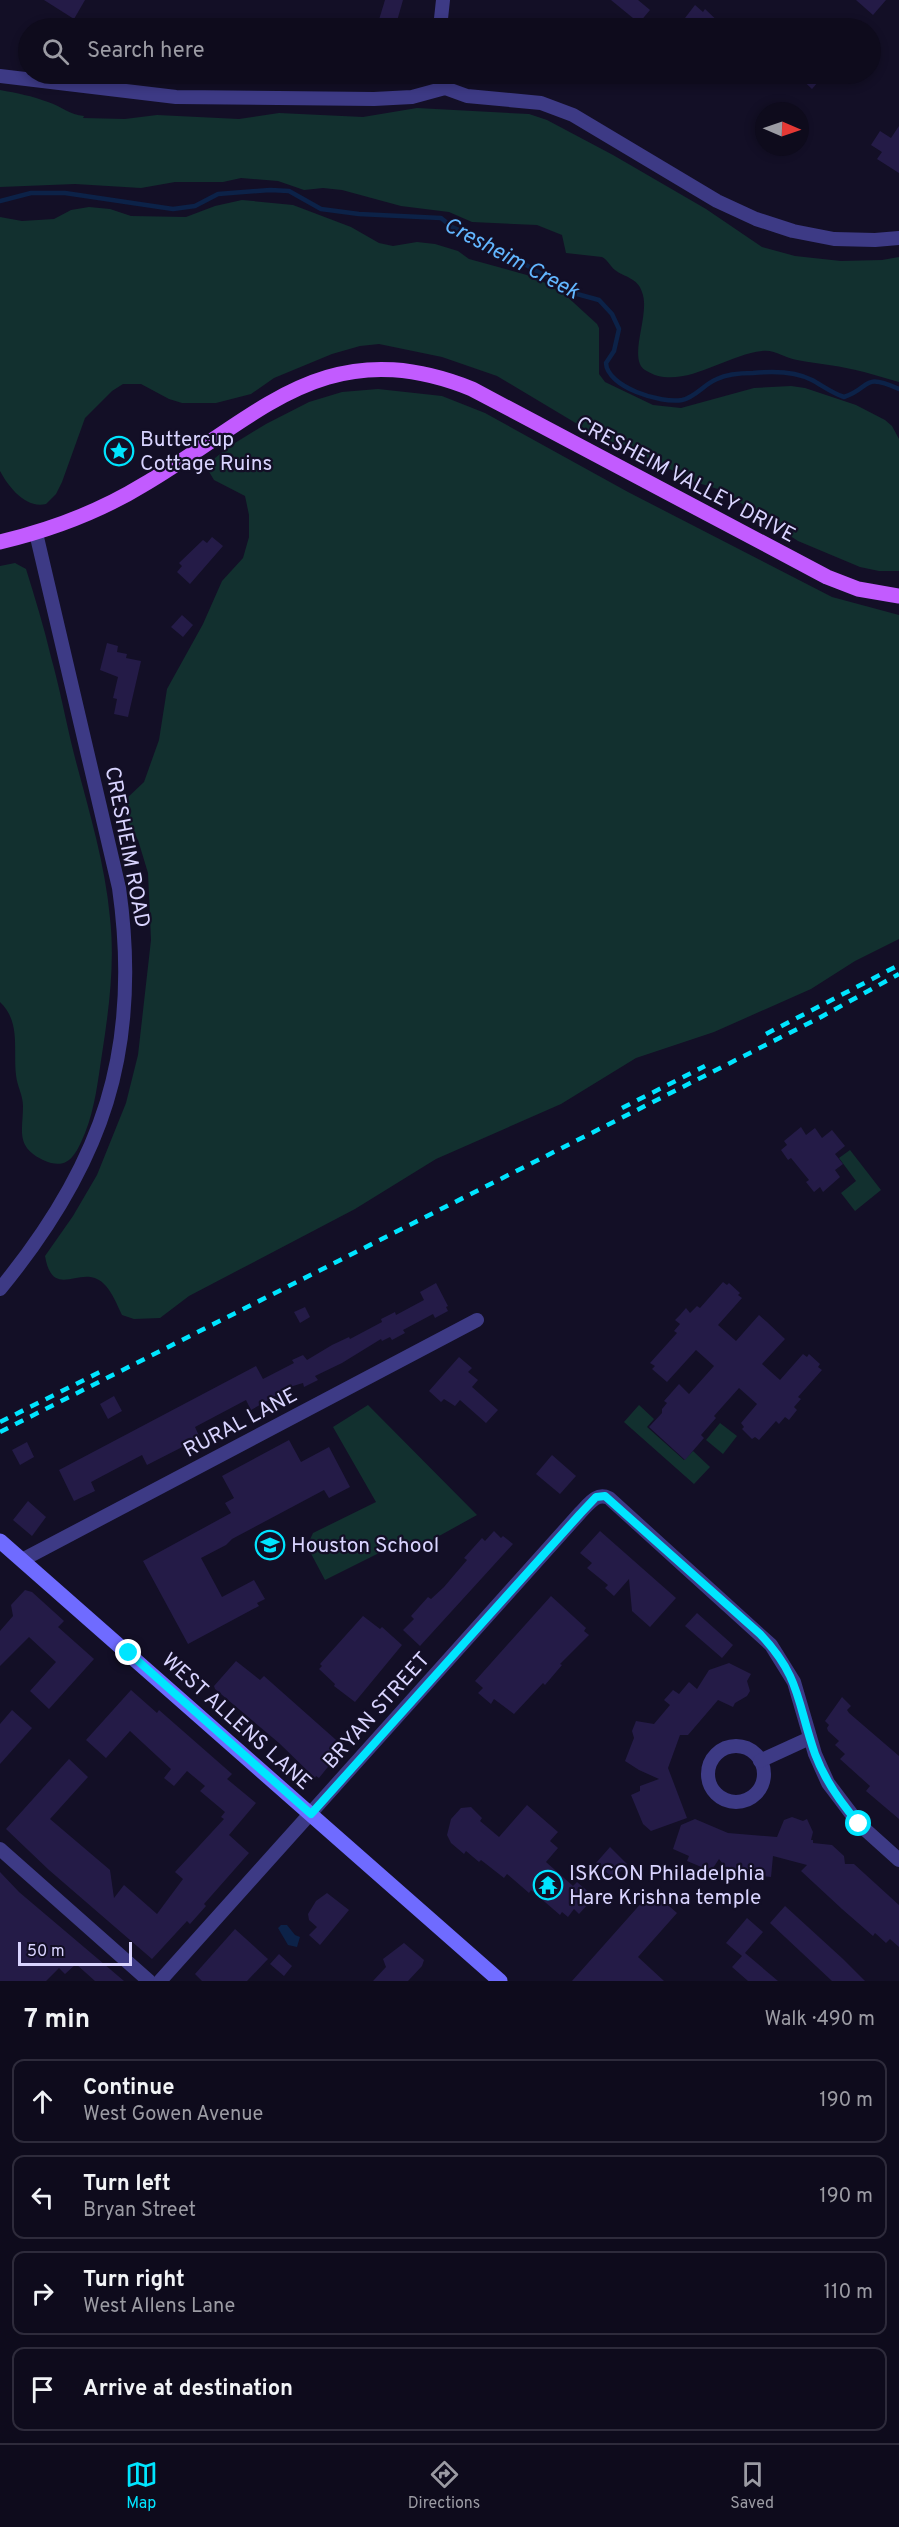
<!DOCTYPE html>
<html lang="en">
<head>
<meta charset="utf-8">
<style>
  body { margin:0; font-family:Overpass,sans-serif; background:#171425; color:#f1f3f6 }
  .compass { position:absolute; left:755px; top:102px; width:54px; height:54px; border-radius:50%; background:#0e0b1c; box-shadow:0 3px 9px #0003; rotate:92deg }
  .scale { position:absolute; left:18px; bottom:15px; width:114px; box-sizing:border-box; padding-left:6px; border:3px solid #d9d4ff; border-top:0; font-size:16px; line-height:21px; white-space:nowrap; color:#d9d4ff; -webkit-text-stroke:4px #130f26; paint-order:stroke }
  .stop { position:absolute; width:18px; height:18px; margin:-14px; border:4px solid #00e5ff; border-radius:50%; background:#fff }
  .stop.end { background:#00e5ff; border-color:#fff; box-shadow:0 2px 6px #0008 }
  .list { margin:0; padding:0; list-style:none }
  h2 { display:flex; justify-content:space-between; align-items:center; height:78px; margin:0; padding:0 24px; font-size:26px }
  h2 small { font-size:20px; font-weight:400; color:#9b9ba3 }
  .list li { display:grid; grid-template-columns:39px 1fr auto; gap:18px; align-items:center; box-sizing:border-box; height:84px; margin:0 12px 12px; padding:0 12px; border:2px solid #2e2b3b; border-radius:12px }
  .list b { display:block; font-size:22px; white-space:nowrap }
  .list p { margin:0; font-size:20px; white-space:nowrap; color:#9b9ba3 }
  .list em { font-size:20px; font-style:normal; color:#9b9ba3 }
  .icon { flex:none; width:33px; height:33px; fill:none; stroke:currentColor; stroke-width:2; stroke-linecap:round; stroke-linejoin:round }
  .map { position:relative; flex:none; width:899px; height:1981px; overflow:hidden }
  .search { position:absolute; background:#0e0b1c; box-shadow:0 3px 9px #0003; left:18px; right:18px; top:18px; height:66px; display:flex; align-items:center; gap:15px; box-sizing:border-box; padding:0 21px; border-radius:33px; color:#9b9ba3; font-size:22px }
  .sheet { height:462px; background:#0e0b1c }
  nav { display:flex; justify-content:space-around; align-items:center; box-sizing:border-box; height:84px; border-top:2px solid #2e2b3b; background:#0e0b1c; font-size:16px; color:#9b9ba3 }
  nav a { display:grid; justify-items:center; gap:3px }
  nav .on { color:#00e5ff }
  .map>svg:first-child { display:block }
</style>
</head>
<body>
<div class="map">
<svg width="899" height="1981" viewBox="0 0 899 1981">
  <rect width="100%" height="100%" fill="#130f26"/>
  <!-- green -->
  <g fill="#12302f">
    <path d="M0 90C17 93 32 96 48 102 61 106 70 115 84 116L83 118 125 119 157 115 239 119 279 113 363 117 417 108 529 114 547 120 613 155 706 209 762 247 795 256 841 261 882 260 899 257V382C887 379 876 375 864 372 842 366 819 364 797 360 784 358 775 349 762 351 724 355 680 393 645 370 627 358 651 314 642 292 638 278 624 277 615 270 610 266 608 260 602 257L566 253 562 235 537 225 472 222 449 212 401 206 342 190 323 188 304 190 278 181 241 178 223 182H175L141 188 75 184 0 187Z"/>
    <path d="M242 200 293 205 351 227 379 243 393 246 417 242 435 244 458 251 469 259 534 277 562 292 597 324 599 328V374L605 382 653 405 681 408 754 388 791 386 805 388 856 405 885 420 892 426 899 439V571H879L860 567 798 541 721 490 695 482 640 454 594 434 497 376 442 357 379 344 360 346 332 354 274 378 251 394 216 403H182L169 399 141 384H123L112 391 85 418 62 482 56 494 46 504C25 509 8 486 0 471V217L22 221 54 219 71 210 89 207 110 209 131 216 186 217 215 206Z"/>
    <path d="M378 389 442 396 485 413 628 492 832 597 899 615V939L855 961 811 989 714 1032 636 1058 561 1104 436 1159 355 1209 189 1296 160 1318 134 1319 122 1315C117 1305 112 1291 103 1283 81 1263 53 1302 45 1256L73 1216 97 1175 126 1103 138 1055 151 940 148 873 138 840 126 819 125 800 144 782 159 740 167 689 203 624 222 581 243 558 249 537V515L245 496 214 480 208 470 215 458 230 446 266 424 309 402 342 392Z"/>
    <path d="M15 563 26 569C35 598 44 627 51 657 60 689 66 722 74 754 88 808 105 862 110 918 115 963 109 1009 102 1054 98 1080 95 1108 85 1133 76 1154 69 1172 43 1160 15 1146 23 1131 23 1106 23 1095 17 1086 16 1075 13 1049 21 1022 0 1002V566Z"/>
    <polygon points="850,1150 881,1190 855,1211 841,1193 856,1181 839,1158"/>
    <polygon points="368,1405 477,1515 412,1551 401,1536 395,1545 325,1580 307,1546 313,1533 376,1502 333,1427"/>
    <polygon points="639,1405 654,1419 647,1427 684,1460 693,1451 710,1467 694,1484 624,1422"/>
    <polygon points="720,1423 737,1436 723,1454 706,1440"/>
  </g>
  <!-- water -->
  <polygon fill="#0c2248" points="281,1925 287,1925 295,1935 300,1937 297,1947 288,1945 278,1928"/>
  <g fill="none" stroke-linecap="round" stroke-linejoin="round">
    <!-- stream -->
    <path stroke="#0c2248" stroke-width="4.5" d="M0 201 31 193H65L173 209 195 206 218 194 270 190 289 191 321 209 359 214 441 218 452 227 482 240 577 294 599 300 612 314 619 329 614 351 606 363C607 387 661 404 682 400 696 397 704 384 717 379 727 374 743 373 753 373 772 371 795 371 812 380 823 386 832 393 844 397 872 388 861 372 899 389"/>
  </g>
  <!-- building -->
  <g fill="#241b47">
    <polygon points="44,0 85,0 74,19"/>
    <polygon points="385,0 403,0 395,28 378,23"/>
    <polygon points="611,0 638,0 650,10 639,23"/>
    <polygon points="856,0 886,0 873,15"/>
    <polygon points="695,5 703,12 705,9 725,28 699,28 685,18"/>
    <polygon points="796,74 825,74 812,89"/>
    <polygon points="899,126 899,173 877,159 882,152 871,145 880,131 891,138"/>
    <polygon points="212,537 223,546 190,584 177,572 182,566 179,563 203,540 207,543"/>
    <polygon points="182,615 193,625 183,637 171,627"/>
    <polygon points="107,643 118,646 117,652 127,654 126,658 141,661 128,717 114,714 117,699 113,698 118,677 100,670"/>
    <polygon points="801,1127 806,1135 815,1128 822,1138 832,1130 845,1146 835,1154 843,1164 835,1170 840,1177 823,1192 820,1187 814,1192 806,1182 809,1180 791,1158 788,1160 781,1150 787,1145 784,1141"/>
    <polygon points="723,1282 727,1285 729,1283 740,1293 738,1295 742,1298 718,1325 736,1341 759,1315 767,1322 785,1339 762,1364 780,1380 803,1354 807,1357 809,1354 820,1364 818,1367 822,1370 798,1397 801,1399 794,1407 797,1410 789,1420 785,1417 779,1424 776,1421 759,1440 755,1437 752,1439 742,1429 744,1427 741,1423 757,1404 739,1388 714,1416 716,1418 701,1435 704,1438 685,1460 649,1427 662,1413 662,1409 667,1403 664,1401 679,1384 689,1394 714,1366 696,1350 667,1382 652,1369 655,1366 650,1363 677,1333 674,1331 680,1324 675,1320 680,1315 686,1308 690,1313 697,1306 700,1308"/>
    <polygon points="436,1283 448,1306 446,1307 448,1311 435,1318 433,1314 403,1330 405,1333 392,1340 390,1337 382,1341 381,1339 342,1363 315,1376 318,1380 304,1387 303,1383 293,1386 251,1410 246,1400 195,1427 200,1438 147,1465 142,1455 91,1482 95,1491 74,1501 59,1470 256,1366 263,1379 294,1363 292,1360 303,1355 307,1360 332,1345 349,1337 350,1339 382,1322 381,1319 395,1312 396,1315 424,1300 420,1292"/>
    <polygon points="305,1307 310,1317 300,1323 294,1312"/>
    <polygon points="459,1357 472,1368 468,1372 478,1380 472,1387 498,1410 486,1423 460,1400 455,1406 444,1399 441,1402 429,1391"/>
    <polygon points="114,1396 122,1411 108,1419 100,1404"/>
    <polygon points="289,1440 301,1462 329,1447 350,1487 329,1498 324,1490 232,1539 226,1545 201,1558 222,1597 254,1580 265,1599 257,1603 259,1606 188,1644 143,1561 231,1513 225,1503 234,1498 222,1476"/>
    <polygon points="27,1442 34,1457 20,1465 12,1450"/>
    <polygon points="552,1455 576,1476 560,1494 536,1474"/>
    <polygon points="28,1501 46,1517 32,1536 13,1520"/>
    <polygon points="494,1531 501,1538 503,1536 513,1544 420,1646 403,1630 414,1619 411,1616 428,1597 431,1599 444,1587 467,1560 464,1558 482,1538 485,1541"/>
    <polygon points="600,1531 676,1598 650,1627 632,1611 629,1579 614,1596 605,1588 608,1585 587,1568 592,1563 580,1553"/>
    <polygon points="25,1590 32,1592 64,1621 58,1627 94,1659 49,1709 30,1691 56,1662 29,1637 0,1666 0,1631 13,1616 11,1605"/>
    <polygon points="551,1596 586,1628 584,1631 589,1635 560,1664 562,1665 545,1685 543,1683 514,1714 494,1699 491,1704 478,1693 483,1688 475,1681"/>
    <polygon points="697,1613 733,1645 722,1658 685,1626"/>
    <polygon points="363,1616 380,1629 382,1627 402,1645 355,1702 334,1686 335,1684 319,1669 322,1666 320,1664"/>
    <polygon points="236,1661 260,1680 264,1676 344,1747 319,1778 316,1776 315,1778 279,1743 215,1689 214,1686"/>
    <polygon points="729,1663 751,1674 747,1681 750,1691 747,1696 735,1703 733,1707 718,1700 688,1735 680,1735 668,1768 687,1818 651,1831 643,1824 631,1795 640,1791 640,1786 659,1779 639,1770 625,1761 634,1738 632,1731 636,1721 654,1724 670,1705 664,1700 673,1690 679,1694 689,1682 697,1689 709,1670"/>
    <polygon points="131,1690 157,1713 159,1710 232,1774 227,1779 256,1803 229,1835 249,1853 204,1904 206,1906 190,1924 187,1921 152,1959 49,1870 6,1829 69,1759 88,1777 50,1819 110,1870 114,1898 124,1885 157,1914 183,1879 175,1872 224,1819 221,1817 225,1812 200,1791 205,1786 187,1771 174,1786 164,1778 171,1769 130,1731 106,1758 86,1740"/>
    <polygon points="842,1697 851,1706 847,1710 849,1713 899,1756 899,1819 866,1791 870,1786 840,1759 845,1754 835,1745 839,1741 828,1731 827,1728 829,1725 825,1721"/>
    <polygon points="12,1710 32,1728 0,1764 0,1724"/>
    <polygon points="527,1805 558,1832 550,1841 558,1848 546,1862 573,1886 577,1882 592,1895 588,1899 591,1901 579,1914 574,1909 568,1917 562,1912 560,1915 531,1890 529,1893 507,1874 504,1878 481,1860 479,1862 466,1851 464,1854 451,1843 447,1835 451,1819 461,1808 471,1807 482,1818 480,1821 499,1837"/>
    <polygon points="792,1817 803,1821 807,1819 813,1832 811,1840 813,1840 813,1843 832,1845 844,1856 845,1864 854,1864 899,1905 899,1947 890,1939 886,1943 875,1933 873,1936 842,1909 801,1871 807,1865 773,1856 771,1877 729,1872 719,1859 711,1871 687,1861 689,1856 673,1849 681,1825 695,1819 728,1833 777,1837 784,1820"/>
    <polygon points="610,1847 627,1864 614,1879 596,1863"/>
    <polygon points="0,1872 19,1892 124,1981 95,1981 76,1964 65,1974 59,1968 46,1981 0,1981"/>
    <polygon points="652,1891 677,1913 638,1957 664,1981 572,1981"/>
    <polygon points="327,1893 349,1910 320,1945 309,1935 317,1927 309,1920 308,1914 316,1901"/>
    <polygon points="785,1906 843,1959 865,1981 832,1981 770,1923"/>
    <polygon points="747,1918 763,1932 745,1953 778,1981 748,1981 732,1967 742,1956 726,1943"/>
    <polygon points="235,1929 268,1959 247,1981 202,1981 195,1974"/>
    <polygon points="404,1943 424,1960 422,1966 408,1981 373,1981 386,1967 383,1959"/>
    <polygon points="279,1954 292,1966 284,1976 270,1964"/>
  </g>
  <g fill="none" stroke-linecap="round" stroke-linejoin="round">
    <!-- street -->
    <g stroke="#3d3a85" stroke-width="14">
      <polyline points="440,28 443,0"/>
      <polyline points="439,74 445,88"/>
      <polyline points="0,76 176,97 374,99 412,97 445,88 467,96 541,103 573,115 717,201 756,219 793,231 834,239 875,240 899,238"/>
      <path d="M0 1289C103 1164 142 1049 119 888L36 533"/>
      <polyline points="22,1560 477,1320"/>
      <circle cx="736" cy="1774" r="28"/>
      <polyline points="760,1761 810,1738"/>
      <polyline points="0,1849 149,1981"/>
      <path d="M160 1981 580 1513C589 1504 596 1492 609 1498L771 1645 794 1682 815 1754 828 1783 859 1824 899 1860"/>
    </g>
    <!-- secondary -->
    <polyline stroke="#6f6bff" stroke-width="15" points="0,1541 500,1981"/>
    <!-- primary -->
    <path stroke="#c25bff" stroke-width="15" d="M0 542C50 530 99 512 143 485 259 417 325 330 472 389L827 577 858 589 899 596"/>
    <!-- rail -->
    <g stroke="#00e5ff" stroke-width="4.5" stroke-dasharray="9 8" stroke-linecap="butt">
      <polyline points="766,1034 899,965"/>
      <polyline points="622,1108 705,1066"/>
      <polyline points="0,1422 100,1372"/>
      <polyline points="0,1432 821,1017 899,974"/>
    </g>
  </g>
  <g fill="none" stroke-linecap="round" stroke-linejoin="round">
    <!-- route -->
    <path stroke="#00e5ff" stroke-width="8" d="M129 1653 311 1814 580 1514 596 1497 605 1496 760 1634C801 1677 797 1703 815 1754 825 1781 840 1802 859 1824"/>
  </g>
  <!-- icons -->
  <defs>
    <g id="sight-ring" transform="scale(1.5)"><circle r="9.5" fill="#130f26" stroke="#00e5ff" stroke-width="1.5"/><path d="M0-6L1.8-2.2L6-1.7L2.9 1.2L3.7 5.4L0 3.3L-3.7 5.4L-2.9 1.2L-6-1.7L-1.8-2.2Z" fill="#00e5ff"/></g>
    <g id="school-ring" transform="scale(1.5)"><circle r="9.5" fill="#130f26" stroke="#00e5ff" stroke-width="1.5"/><path d="M0-5L7-2L0 1L-7-2ZM-4 1L0 2.5L4 1V4Q0 6-4 4Z" fill="#00e5ff"/></g>
    <g id="temple-ring" transform="scale(1.5)"><circle r="9.5" fill="#130f26" stroke="#00e5ff" stroke-width="1.5"/><path d="M0-6L5-2H3V0L6.5 2.5H4V6H1.5V3h-3V6H-4V2.5H-6.5L-3 0V-2H-5Z" fill="#00e5ff"/></g>
  </defs>
  <g fill-rule="evenodd">
    <use href="#sight-ring" x="119" y="451"/>
    <use href="#school-ring" x="270" y="1545"/>
    <use href="#temple-ring" x="548" y="1885"/>
  </g>
  <g text-anchor="middle" stroke-width="4.5" stroke-linejoin="round" paint-order="stroke">
    <!-- poi labels -->
    <g font-size="21" fill="#d9d4ff" stroke="#130f26" text-anchor="start">
      <text x="140" y="446">Buttercup<tspan x="140" dy="24">Cottage Ruins</tspan></text>
      <text x="291" y="1552">Houston School</text>
      <text x="569" y="1880">ISKCON Philadelphia<tspan x="569" dy="24">Hare Krishna temple</tspan></text>
    </g>
    <!-- street labels -->
    <g font-size="21" fill="#d9d4ff" stroke="#130f26">
      <text transform="translate(686 479) rotate(28)" y="7">CRESHEIM VALLEY DRIVE</text>
      <text transform="translate(128 847) rotate(79)" y="7">CRESHEIM ROAD</text>
      <text transform="translate(240 1422) rotate(-28)" y="7">RURAL LANE</text>
      <text transform="translate(376 1710) rotate(-48)" y="7">BRYAN STREET</text>
      <text transform="translate(237 1721) rotate(42)" y="7">WEST ALLENS LANE</text>
    </g>
    <!-- water labels -->
    <g font-size="22" font-style="italic" fill="#62b6ff" stroke="#130f26">
      <text transform="translate(512 257) rotate(28)" y="8">Cresheim Creek</text>
    </g>
  </g>
</svg>
<svg class="compass" viewBox="-18 -18 36 36"><path d="M0-13l5 13h-10z" fill="#e53935"/><path d="M0 13l5-13h-10z" fill="#9b9ba3"/></svg>
<div class="scale">50 m</div>
<div class="stop" style="left:859px;top:1824px"></div>
<div class="stop end" style="left:129px;top:1653px"></div>
<div class="search"><svg class="icon" aria-label="search" viewBox="0 0 24 24"><circle cx="10" cy="10" r="6"/><path d="M15 15l6 6"/></svg>Search here</div>
</div>
<section class="sheet">
<h2>7 min<small>Walk · 490 m</small></h2>
<ul class="list">
<li><svg class="icon" aria-label="ahead" viewBox="0 0 24 24"><path d="M12 20V5M6 11l6-6 6 6"/></svg><div><b>Continue</b><p>West Gowen Avenue</p></div><em>190 m</em></li>
<li><svg class="icon" aria-label="left" viewBox="0 0 24 24"><path d="M17 20v-9H6M10 6l-5 5 5 5"/></svg><div><b>Turn left</b><p>Bryan Street</p></div><em>190 m</em></li>
<li><svg class="icon" aria-label="right" viewBox="0 0 24 24"><path d="M7 20v-9h11M14 6l5 5-5 5"/></svg><div><b>Turn right</b><p>West Allens Lane</p></div><em>110 m</em></li>
<li><svg class="icon" aria-label="arrive" viewBox="0 0 24 24"><path d="M6 21V4h12l-3 4 3 4H6"/></svg><div><b>Arrive at destination</b></div></li>
</ul>
</section>
<nav>
<a class="on"><svg class="icon" aria-label="map" viewBox="0 0 24 24"><path d="M3 6l6-2 6 2 6-2v14l-6 2-6-2-6 2zM9 4v14M15 6v14"/></svg>Map</a>
<a><svg class="icon" aria-label="directions" viewBox="0 0 24 24"><path d="M12 3l9 9-9 9-9-9zM9 14v-3h6M13 9l2 2-2 2"/></svg>Directions</a>
<a><svg class="icon" aria-label="saved" viewBox="0 0 24 24"><path d="M7 4h10v16l-5-4-5 4z"/></svg>Saved</a>
</nav>
</body>
</html>
